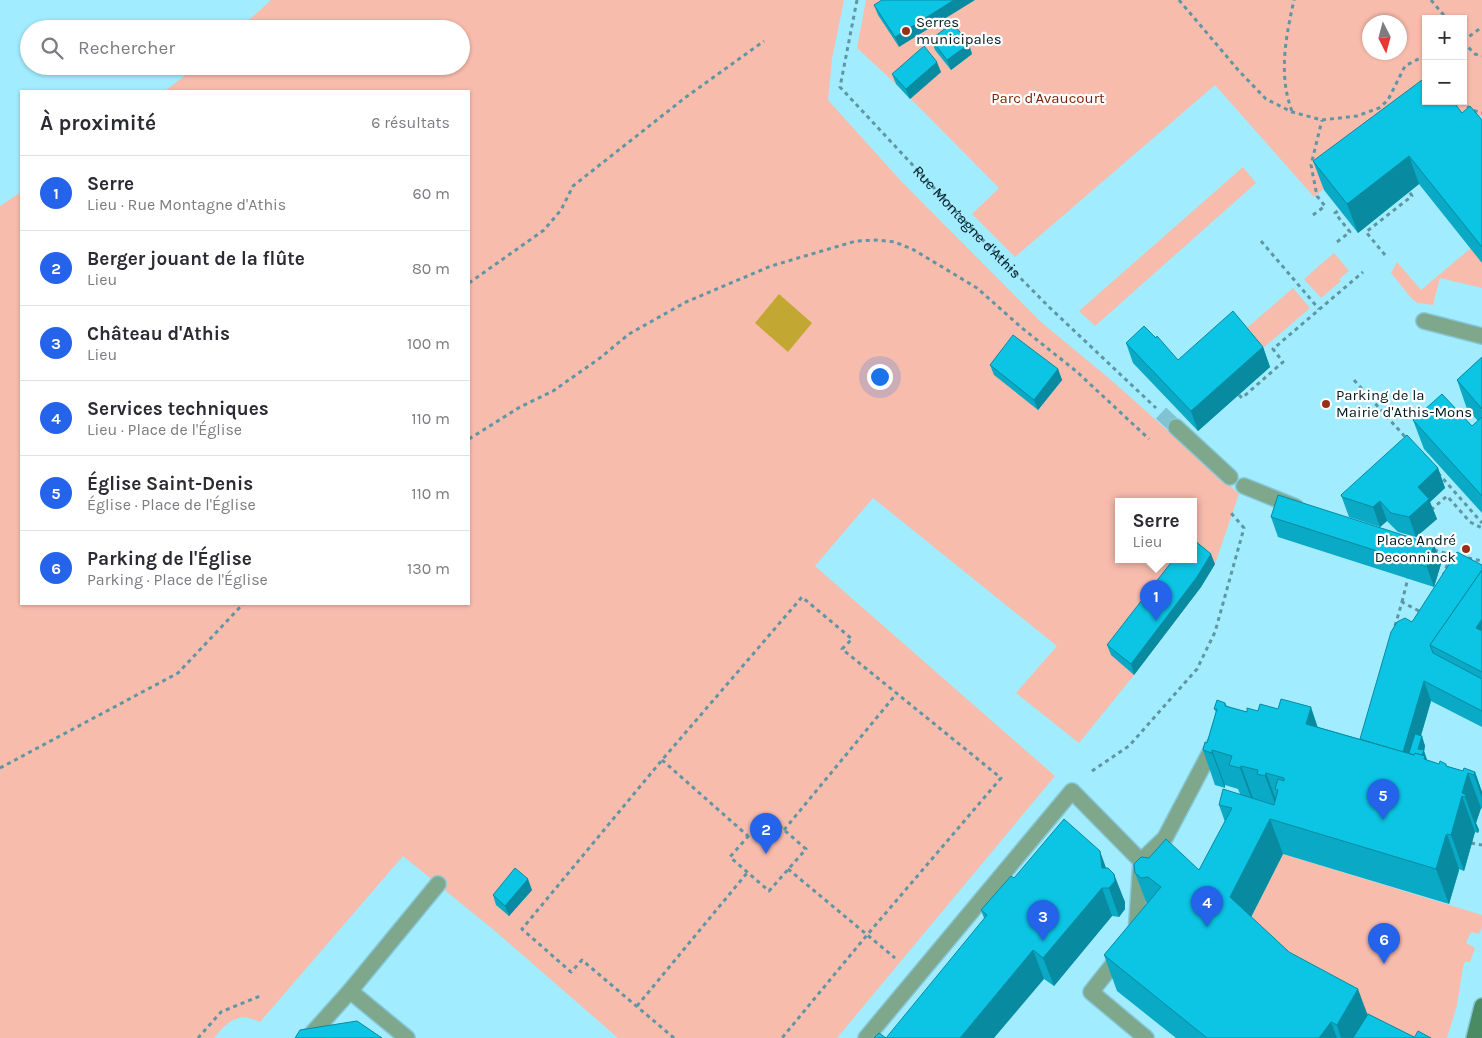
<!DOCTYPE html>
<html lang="fr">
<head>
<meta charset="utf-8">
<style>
  body { margin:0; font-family:Karla,sans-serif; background:#f2f2f3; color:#2b2b33 }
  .controls { position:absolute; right:15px; top:15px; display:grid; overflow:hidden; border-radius:0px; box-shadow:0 1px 4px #0004 }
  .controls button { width:45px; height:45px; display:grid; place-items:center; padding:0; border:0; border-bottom:1px solid #e1e1e2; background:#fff; color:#2b2b33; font:25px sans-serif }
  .compass { position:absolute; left:1362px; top:15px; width:45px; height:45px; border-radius:50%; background:#fff; box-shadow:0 1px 4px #0004; rotate:174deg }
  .you { position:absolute; left:879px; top:376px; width:18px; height:18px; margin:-12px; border:4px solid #fff; border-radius:50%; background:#1a73e8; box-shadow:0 0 0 8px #1a73e833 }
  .badge { display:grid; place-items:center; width:32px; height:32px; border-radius:50%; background:#2563eb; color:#fff; font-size:16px; font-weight:700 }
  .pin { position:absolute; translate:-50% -41px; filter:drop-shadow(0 1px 2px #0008) }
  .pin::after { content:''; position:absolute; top:26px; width:18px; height:15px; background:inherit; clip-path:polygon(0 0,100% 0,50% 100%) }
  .popup { position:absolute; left:1115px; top:498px; width:82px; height:65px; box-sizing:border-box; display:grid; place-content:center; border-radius:0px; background:#fff; filter:drop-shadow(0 1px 4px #0005); font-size:16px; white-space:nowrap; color:#7c7c81 }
  .popup b { font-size:19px; color:#2b2b33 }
  .popup::after { content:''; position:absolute; left:50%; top:100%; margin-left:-10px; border:10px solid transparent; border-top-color:#fff }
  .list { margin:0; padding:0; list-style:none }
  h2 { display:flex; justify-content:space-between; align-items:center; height:65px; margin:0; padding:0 20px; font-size:21px }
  h2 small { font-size:16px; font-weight:400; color:#7c7c81 }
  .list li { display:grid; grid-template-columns:32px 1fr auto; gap:15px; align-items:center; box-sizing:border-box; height:75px; padding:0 20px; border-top:1px solid #e1e1e2 }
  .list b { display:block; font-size:19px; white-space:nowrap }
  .list p { margin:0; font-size:16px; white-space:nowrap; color:#7c7c81 }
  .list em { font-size:16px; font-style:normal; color:#7c7c81 }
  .icon { flex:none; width:28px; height:28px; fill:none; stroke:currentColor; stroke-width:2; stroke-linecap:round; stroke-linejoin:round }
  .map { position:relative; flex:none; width:1482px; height:1038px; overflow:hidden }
  .search { position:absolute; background:#fff; box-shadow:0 1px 4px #0004; left:20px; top:20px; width:450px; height:55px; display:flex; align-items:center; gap:12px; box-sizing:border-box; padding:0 18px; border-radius:28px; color:#7c7c81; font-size:19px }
  .panel { position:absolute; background:#fff; box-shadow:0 1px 4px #0004; left:20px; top:90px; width:450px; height:515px; border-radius:0px }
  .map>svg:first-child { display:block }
</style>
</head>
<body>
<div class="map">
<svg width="1482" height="1038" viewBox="0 0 1482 1038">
  <rect width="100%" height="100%" fill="#a2ecff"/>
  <!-- green -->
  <g fill="#f8bcad" fill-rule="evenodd">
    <path d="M271 0H844L832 59 828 100 901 181 1041 322 1111 380 1239 494 1215 564 1201 587 1134 675 1079 743 1016 693 1057 646 873 498 815 566 1055 776 837 1038H618L495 931 403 856 260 1022C238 1011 228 1021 214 1038H0V206L21 192V604H469V91H165L197 66H461V29H239ZM1118 502H1194V560H1118Z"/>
    <path d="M866 0H1482V115L1463 130 1440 101H1463V19H1426V101L1314 197 1215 85 1015 257 972 214 999 188 896 84 857 48ZM1370 22H1400V52H1370Z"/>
    <polygon points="1243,167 1256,183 1095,326 1079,311"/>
    <polygon points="1471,248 1482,262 1482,288 1440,278 1433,305 1418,303 1412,299 1391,273 1397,262 1421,290"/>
    <polygon points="1334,253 1349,271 1339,279 1341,281 1321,298 1304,279"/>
    <polygon points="1293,288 1310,308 1261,350 1241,333"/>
    <polygon points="1283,854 1482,915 1482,927 1479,934 1471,932 1466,943 1475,948 1470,962 1465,962 1463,967 1457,1005 1447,1038 1400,1038 1243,933"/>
  </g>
  <!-- water -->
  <polygon fill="#c2a733" points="779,294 812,323 788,352 755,323"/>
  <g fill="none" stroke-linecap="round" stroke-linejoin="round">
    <!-- pedestrian-tunnel -->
    <polyline stroke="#82c3d3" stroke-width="15" stroke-dasharray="15 8" stroke-linecap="butt" points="1161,413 1176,427"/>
    <!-- service casing -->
    <g stroke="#85c7d8" stroke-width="18">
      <g id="service">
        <polyline points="1424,321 1482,336"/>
        <polyline points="1141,861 1165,838 1215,743"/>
        <polyline points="1122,953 1091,992 1146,1038"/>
        <polyline points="350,991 438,884"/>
        <polyline points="308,1038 350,991 407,1038"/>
        <polyline points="866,1038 1072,791 1141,861 1136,935"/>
      </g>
    </g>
    <!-- pedestrian casing -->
    <g stroke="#85c7d8" stroke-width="18">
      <g id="pedestrian">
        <polyline points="1176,427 1230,477"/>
        <polyline points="1244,486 1296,507"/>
      </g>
    </g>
    <!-- secondary casing -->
    <g stroke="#85c7d8" stroke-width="18">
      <polyline id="secondary" points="1474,1038 1482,1006"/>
    </g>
    <!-- path -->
    <g stroke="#5e96a4" stroke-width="3" stroke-dasharray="4 4" stroke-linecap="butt">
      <path id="s1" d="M857 0 840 87 975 232 1049 307 1156 408"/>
      <polyline points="1179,0 1239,71 1266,99 1292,112 1322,120 1357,116 1379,108 1388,100 1405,66 1426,55"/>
      <polyline points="1431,0 1447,19"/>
      <polyline points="1463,41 1482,27"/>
      <polyline points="1463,42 1475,54 1482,56"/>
      <polyline points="1461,101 1472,110 1482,113"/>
      <path d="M1292 111C1278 75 1286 36 1294 0"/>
      <polyline points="1313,215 1325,206 1317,196 1311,165 1322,120"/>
      <polyline points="1261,241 1319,309"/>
      <polyline points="1337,242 1350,232 1335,213 1339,210"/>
      <polyline points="1385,255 1366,232 1412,196 1409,191"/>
      <polyline points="469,283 544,230 561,210 573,186 686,97 764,41"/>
      <polyline points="1354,380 1407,439"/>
      <polyline points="1239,395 1242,398 1283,362 1273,349 1363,272"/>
      <polyline points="469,439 520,407 553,391 600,358 629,334 686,302 771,266 856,241 878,240 895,242 914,250 977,288 1022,328 1076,371 1149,439"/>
      <polyline points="1438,473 1482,523"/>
      <polyline points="1431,510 1447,496 1470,522 1482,528"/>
      <polyline points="1434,550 1452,555"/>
      <polyline points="1468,558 1482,561"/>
      <polyline points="1443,576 1451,555"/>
      <polyline points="1402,602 1408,578"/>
      <polyline points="1395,626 1402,602 1421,612"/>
      <polyline points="662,760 748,836"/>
      <polyline points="0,768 178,673 243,604"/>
      <polyline points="1092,771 1129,746 1197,669 1215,632 1244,528 1231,513"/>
      <polygon points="767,815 806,849 769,891 730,857"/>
      <polyline points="784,830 897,693"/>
      <polyline points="1471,843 1482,845"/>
      <polyline points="788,869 895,958"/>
      <polyline points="637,1006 747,873"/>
      <polyline points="198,1038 221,1012 260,996"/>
      <polyline points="674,1038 582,960 571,972 522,929 662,760 802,597 852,639 842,649 1001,778 867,935 782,1038"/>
    </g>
    <!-- service -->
    <use href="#service" stroke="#7ea78b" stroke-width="15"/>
    <!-- pedestrian -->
    <use href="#pedestrian" stroke="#7ea78b" stroke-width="15"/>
    <!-- secondary -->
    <use href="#secondary" stroke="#4b8b63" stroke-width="15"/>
  </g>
  <!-- wall -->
  <g fill="#0aa9c5">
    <polygon points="882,0 899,47 878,15 874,5"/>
    <polygon points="931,39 972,54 951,70 935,50"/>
    <polygon points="941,72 910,99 896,84 892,74"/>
    <polygon points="1462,113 1482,120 1482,263 1419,184 1358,233 1324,190 1313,161"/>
    <polygon points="1126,343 1178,360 1263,347 1270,367 1198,431 1133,363"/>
    <polygon points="1482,357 1482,513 1424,449 1413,420 1472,426 1478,421 1467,409 1457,380"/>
    <polygon points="990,365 1058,369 1062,380 1038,410 994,375"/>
    <polygon points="1438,468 1445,488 1430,502 1437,519 1416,537 1398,532 1387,521 1380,527 1349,517 1341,495"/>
    <polygon points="1271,517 1434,545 1441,564 1434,587 1278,537"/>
    <polygon points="1215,564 1201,587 1134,675 1111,655 1107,645"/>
    <polygon points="1482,565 1482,727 1431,701 1421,736 1425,746 1424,751 1427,760 1439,764 1446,764 1447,766 1463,771 1475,772 1482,792 1482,809 1481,808 1476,823 1479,830 1478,833 1475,832 1464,871 1459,869 1459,871 1449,904 1283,854 1251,917 1289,952 1368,1014 1414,1037 1431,1038 1176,1038 1117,991 1104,955 1147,904 1135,873 1199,870 1225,822 1219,805 1240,794 1238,789 1225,785 1225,788 1215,785 1203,750 1207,743 1216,712 1214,709 1225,703 1227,706 1247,712 1318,727 1360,739 1412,622"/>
    <polygon points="1106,868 1125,902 1125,909 1119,917 1112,916 1054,986 1044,979 984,918 981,910 1014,878"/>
    <polygon points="532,890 509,916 496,905 493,895"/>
  </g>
  <!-- shaded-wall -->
  <g fill="#088aa0">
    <polygon points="954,0 975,0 899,47 895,37"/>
    <polygon points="969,44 972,54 951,70 947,60"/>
    <polygon points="937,62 941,72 910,99 906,89"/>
    <polygon points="1409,156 1419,184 1358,233 1347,204"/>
    <polygon points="1263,347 1270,367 1198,431 1191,411"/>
    <polygon points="1058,369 1062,380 1038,410 1034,400"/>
    <polygon points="1438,468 1445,488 1430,502 1437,519 1416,537 1409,517 1418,487"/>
    <polygon points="1380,501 1387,521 1380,527 1373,507"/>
    <polygon points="1434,545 1441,564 1434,587 1427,567"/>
    <polygon points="1211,554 1215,564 1201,587 1134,675 1131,664"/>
    <polygon points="1482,619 1482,643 1476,628"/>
    <polygon points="1424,681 1431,701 1409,775 1399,764"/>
    <polygon points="1311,707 1323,743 1306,724"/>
    <polygon points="1422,736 1425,746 1424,751 1438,792 1418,749"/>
    <polygon points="1212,750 1225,785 1225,788 1212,753"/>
    <polygon points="1241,766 1254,801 1253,803 1240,768"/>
    <polygon points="1475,772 1482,792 1482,798 1474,775"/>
    <polygon points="1266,773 1279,808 1278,811 1265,776"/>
    <polygon points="1468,773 1481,808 1476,823 1479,830 1478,833 1465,797 1462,793"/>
    <polygon points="1462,796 1475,832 1464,871 1451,835"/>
    <polygon points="1270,819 1283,854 1243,933 1230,897"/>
    <polygon points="1447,834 1459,869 1449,904 1436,869"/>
    <polygon points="1100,851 1110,879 1114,874 1125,902 1125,909 1119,917 1102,868"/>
    <polygon points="528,879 532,890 509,916 505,906"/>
    <polygon points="1102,888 1112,916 1054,986 1043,958"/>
    <polygon points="1033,950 1044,979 994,1038 960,1038"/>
    <polygon points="1358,989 1371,1024 1363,1038 1341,1038 1337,1025"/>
    <polygon points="1331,1022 1337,1038 1319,1038"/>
  </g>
  <!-- building -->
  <g fill="#0cc5e5" stroke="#088aa0">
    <polygon points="882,0 954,0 895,37 874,5"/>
    <polygon points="953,23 969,44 947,60 931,39"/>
    <polygon points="924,46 937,62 906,89 892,74"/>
    <polygon points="1426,77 1426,101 1453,101 1462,113 1470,106 1482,120 1482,247 1409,156 1347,204 1313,161"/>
    <polygon points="1233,311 1263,347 1191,411 1126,343 1144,326 1156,338 1157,336 1178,360"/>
    <polygon points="1013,335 1058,369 1034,400 990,365"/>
    <polygon points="1482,357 1482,409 1457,380"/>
    <polygon points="1442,394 1472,426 1482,417 1482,496 1413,420"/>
    <polygon points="1407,435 1438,468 1418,487 1429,499 1409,517 1391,513 1380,501 1373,507 1342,497 1341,495"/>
    <polygon points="1278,495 1434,545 1427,567 1271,517"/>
    <polygon points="1194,540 1211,554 1197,577 1131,664 1107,645 1173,560 1194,560"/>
    <polygon points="1457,552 1482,565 1482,570 1430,645 1433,653 1482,679 1482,711 1424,681 1403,752 1360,739 1391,632 1397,622 1405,618 1412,622"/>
    <polygon points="1482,570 1482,619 1476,628 1482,631 1482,672 1430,645"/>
    <polygon points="1281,699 1311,707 1306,724 1414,755 1415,753 1425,756 1424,759 1439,764 1440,761 1446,764 1446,766 1463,771 1464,768 1475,772 1474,775 1468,773 1462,793 1466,795 1465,797 1462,796 1451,835 1447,834 1446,835 1436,869 1270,819 1230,897 1289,952 1358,989 1337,1025 1331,1022 1319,1038 1207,1038 1104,955 1161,887 1148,877 1141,878 1135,873 1134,864 1141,857 1149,858 1166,839 1199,870 1232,808 1219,805 1223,789 1274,805 1278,790 1275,789 1278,779 1284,781 1284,778 1266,773 1265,776 1257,774 1258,770 1241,766 1240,768 1229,765 1232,756 1212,750 1212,753 1203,750 1205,742 1207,743 1217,709 1214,709 1217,700 1225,703 1225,706 1247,712 1247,708 1258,711 1260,704 1278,709"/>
    <polygon points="1415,734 1422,736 1418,749 1424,750 1422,755 1415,753 1414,755 1409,753"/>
    <polygon points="1064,819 1100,851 1102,868 1108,868 1114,874 1115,881 1109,888 1102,888 1043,958 1033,950 960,1038 886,1038 987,915 981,910 1011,876 1014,878"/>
    <polygon points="515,868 528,879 505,906 493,895"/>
    <polygon points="1368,1014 1414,1037 1414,1038 1353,1038"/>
    <polygon points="357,1021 382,1038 295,1038 300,1030"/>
    <polygon points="1418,1031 1431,1038 1414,1038"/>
    <polygon points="879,1033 886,1038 874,1038"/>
  </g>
  <!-- markers -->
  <g fill="#983015" stroke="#fff" stroke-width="2">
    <circle cx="906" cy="31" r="5"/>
    <circle cx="1326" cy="404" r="5"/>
    <circle cx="1466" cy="549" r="5"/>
  </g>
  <g text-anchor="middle" stroke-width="4.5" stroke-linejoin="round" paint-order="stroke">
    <!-- poi labels -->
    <g font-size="15" fill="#001d24" stroke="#fff" text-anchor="start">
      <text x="916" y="27">Serres<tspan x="916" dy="17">municipales</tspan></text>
      <text x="1336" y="400">Parking de la<tspan x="1336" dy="17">Mairie d'Athis-Mons</tspan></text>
      <text x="1456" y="545" text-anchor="end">Place André<tspan x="1456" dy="17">Deconninck</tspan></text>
    </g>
    <!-- park labels -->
    <g font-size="15" fill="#7a1f04" stroke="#fff">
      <text x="1048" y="103">Parc d'Avaucourt</text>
    </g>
    <!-- street labels -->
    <g font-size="15" fill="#001d24" stroke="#fff">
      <text dy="5" stroke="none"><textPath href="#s1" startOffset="274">Rue Montagne d'Athis</textPath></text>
    </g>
  </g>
</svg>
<div class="controls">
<button>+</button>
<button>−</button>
</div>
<svg class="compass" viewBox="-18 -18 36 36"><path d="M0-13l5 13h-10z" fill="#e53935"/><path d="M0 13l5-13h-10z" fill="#7c7c81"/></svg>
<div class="you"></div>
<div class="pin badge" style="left:1156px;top:621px">1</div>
<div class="popup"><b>Serre</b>Lieu</div>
<div class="pin badge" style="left:766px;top:854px">2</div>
<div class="pin badge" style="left:1043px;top:941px">3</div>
<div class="pin badge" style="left:1207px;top:927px">4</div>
<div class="pin badge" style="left:1383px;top:820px">5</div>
<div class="pin badge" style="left:1384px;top:964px">6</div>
<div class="search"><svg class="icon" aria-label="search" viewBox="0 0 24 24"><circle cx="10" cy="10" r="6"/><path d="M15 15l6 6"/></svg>Rechercher</div>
<section class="panel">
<h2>À proximité<small>6 résultats</small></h2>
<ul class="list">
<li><span class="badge">1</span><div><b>Serre</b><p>Lieu · Rue Montagne d'Athis</p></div><em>60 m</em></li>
<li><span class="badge">2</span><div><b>Berger jouant de la flûte</b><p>Lieu</p></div><em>80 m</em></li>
<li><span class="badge">3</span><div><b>Château d'Athis</b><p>Lieu</p></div><em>100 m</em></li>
<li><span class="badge">4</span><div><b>Services techniques</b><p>Lieu · Place de l'Église</p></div><em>110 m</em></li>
<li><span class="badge">5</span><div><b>Église Saint-Denis</b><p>Église · Place de l'Église</p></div><em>110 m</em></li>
<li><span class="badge">6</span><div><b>Parking de l'Église</b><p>Parking · Place de l'Église</p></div><em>130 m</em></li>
</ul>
</section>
</div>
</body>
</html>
